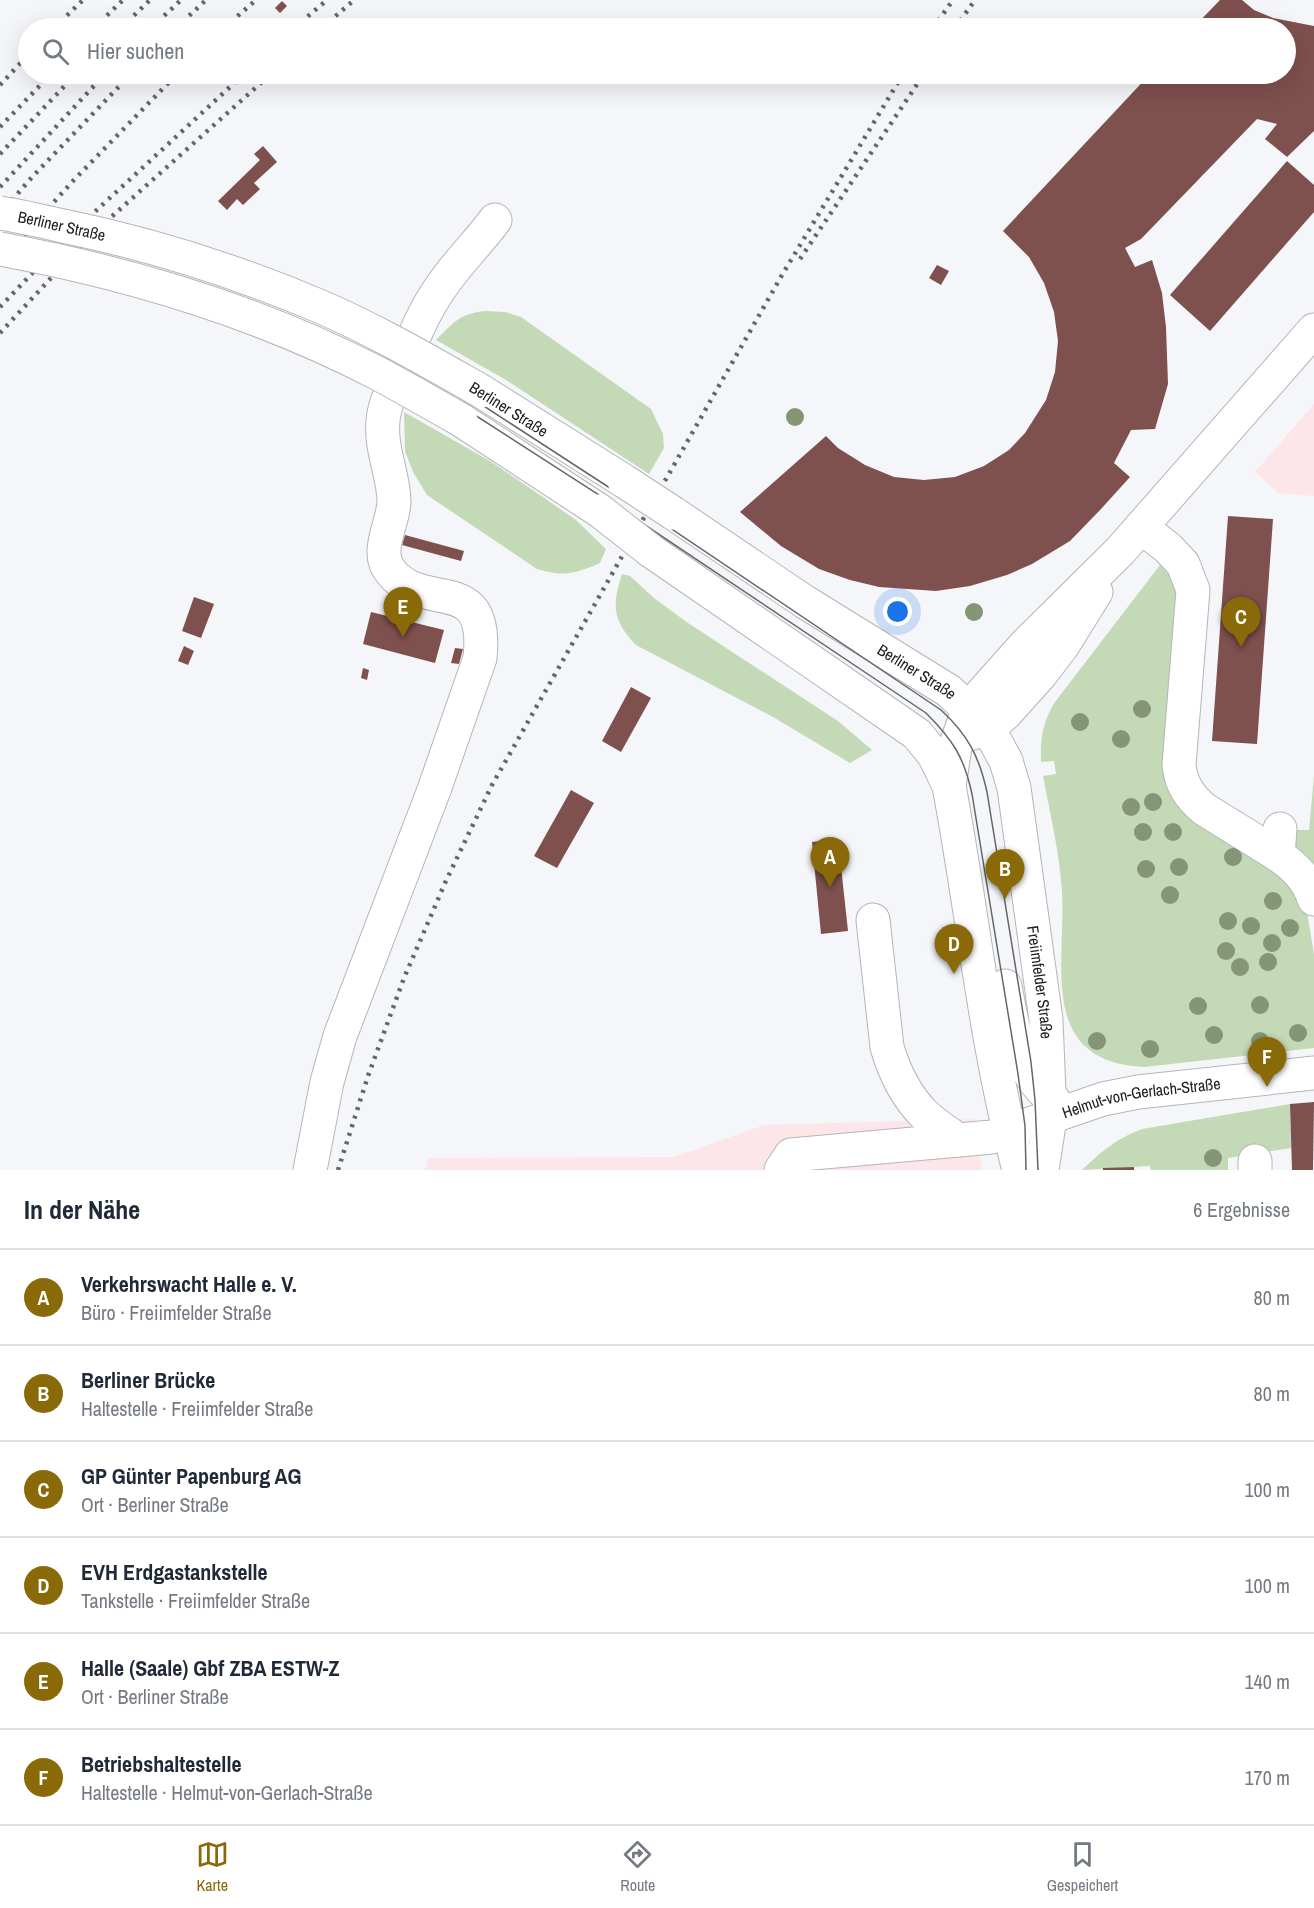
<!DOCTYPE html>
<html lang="de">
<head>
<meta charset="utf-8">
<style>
  body { margin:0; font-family:"Archivo Narrow",sans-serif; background:#f2f2f3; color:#1f2937 }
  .you { position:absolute; left:898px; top:612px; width:21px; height:21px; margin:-15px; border:4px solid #fff; border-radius:50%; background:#1a73e8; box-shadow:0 0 0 9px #1a73e833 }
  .badge { display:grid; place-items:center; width:39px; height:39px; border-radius:50%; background:#8a6908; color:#fff; font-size:20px; font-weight:700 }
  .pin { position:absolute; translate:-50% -50px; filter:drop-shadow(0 2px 3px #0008) }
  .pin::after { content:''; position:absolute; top:32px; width:21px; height:18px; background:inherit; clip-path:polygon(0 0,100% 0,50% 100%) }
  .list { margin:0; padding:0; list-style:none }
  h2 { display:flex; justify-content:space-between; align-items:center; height:78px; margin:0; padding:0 24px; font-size:26px }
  h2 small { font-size:20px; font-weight:400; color:#747a83 }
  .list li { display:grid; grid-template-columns:39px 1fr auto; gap:18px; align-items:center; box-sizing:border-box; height:96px; padding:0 24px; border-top:2px solid #e0e1e3 }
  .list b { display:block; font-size:22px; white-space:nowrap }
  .list p { margin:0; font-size:20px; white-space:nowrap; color:#747a83 }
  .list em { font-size:20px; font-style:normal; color:#747a83 }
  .icon { flex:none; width:33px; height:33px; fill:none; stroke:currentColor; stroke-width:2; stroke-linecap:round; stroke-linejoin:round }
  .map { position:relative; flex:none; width:1314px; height:1170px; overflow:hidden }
  .search { position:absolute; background:#fff; box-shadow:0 6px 24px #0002; left:18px; right:18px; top:18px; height:66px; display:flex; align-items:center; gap:15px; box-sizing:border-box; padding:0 21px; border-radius:33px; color:#747a83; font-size:22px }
  .sheet { height:654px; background:#fff }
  nav { display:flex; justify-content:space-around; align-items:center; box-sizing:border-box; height:84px; border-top:2px solid #e0e1e3; background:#fff; font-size:16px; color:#747a83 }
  nav a { display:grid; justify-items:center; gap:3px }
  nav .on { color:#8a6908 }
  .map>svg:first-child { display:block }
</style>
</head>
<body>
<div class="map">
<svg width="1314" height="1170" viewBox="0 0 1314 1170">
  <rect width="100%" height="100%" fill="#f5f6f9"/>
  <!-- commercial -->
  <g fill="#fce6e9">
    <polygon points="1314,404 1314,496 1278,493 1255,472"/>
    <polygon points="973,1119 982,1170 425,1170 428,1158 674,1157 764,1125"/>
  </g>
  <!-- green -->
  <g fill="#c4d9b6">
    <path d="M485 311 505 312 521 317 651 409 663 434 664 448 649 474 506 380 436 340C454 322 459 314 485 311Z"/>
    <path d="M404 412 490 461 540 495 576 520 606 549 600 563C574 574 565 577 537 569L427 495 413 472 405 451Z"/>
    <path d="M1160 565 1177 584 1171 765 1284 871 1307 912 1314 954V1048L1144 1067C1037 1062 1066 965 1062 893 1060 854 1050 814 1043 776L1056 774 1054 761 1041 762C1040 739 1043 721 1055 702Z"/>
    <path d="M622 574 630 576 654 598 688 623 838 721 872 750 850 763 773 717 636 645C612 620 612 606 622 574Z"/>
    <polygon points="1314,776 1314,872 1296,850 1290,830 1309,830"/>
    <path d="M1290 1104 1291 1148 1228 1158V1170H1151L1150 1166 1082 1170C1102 1151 1116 1139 1142 1129Z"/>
  </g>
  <!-- building -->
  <g fill="#7e504e">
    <polygon points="1220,0 1242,0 1254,10 1273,18 1314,26 1314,131 1287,157 1265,139 1277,124 1257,119 1141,239 1125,248 1135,267 1152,260 1162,293 1166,327 1168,384 1155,429 1131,430 1114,463 1130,477 1101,509 1070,541 1032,564 1007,575 970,586 936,591 879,587 850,580 819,569 781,546 740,512 826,436 838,448 865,465 894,477 924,480 955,477 984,466 1009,450 1025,433 1046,400 1055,372 1058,341 1054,312 1044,283 1029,257 1003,231 1150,74 1286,74 1286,28 1193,28"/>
    <polygon points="282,1 287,6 280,13 275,8"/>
    <polygon points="263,146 277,162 254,183 260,189 243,205 237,199 227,210 218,201 260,160 254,154"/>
    <polygon points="1287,161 1314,185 1314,212 1210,331 1170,295"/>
    <polygon points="937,265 949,271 941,285 929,278"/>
    <polygon points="1228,516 1273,519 1257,744 1212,741"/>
    <polygon points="405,535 464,551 461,561 402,545"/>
    <polygon points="194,597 214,604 201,638 182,631"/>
    <polygon points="371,612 444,630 435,663 363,644"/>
    <polygon points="184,646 194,651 188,665 178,661"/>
    <polygon points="455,648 463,649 459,664 451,663"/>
    <polygon points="363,668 369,670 367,680 361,678"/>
    <polygon points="631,687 651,698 621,752 602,741"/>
    <polygon points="571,790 594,803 557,868 534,856"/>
    <polygon points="838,839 848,931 821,934 812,842"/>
    <polygon points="1314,1102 1313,1170 1292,1170 1290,1104"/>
    <polygon points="1134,1167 1134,1170 1103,1170 1103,1168"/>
  </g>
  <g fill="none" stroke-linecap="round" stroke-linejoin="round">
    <!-- minor casing -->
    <g stroke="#b4b5b7" stroke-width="35">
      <g id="minor">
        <polyline points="481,391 624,481"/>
        <polyline points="461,420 600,511"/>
        <path id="s1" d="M673 513 805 602 949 691 988 728 1006 761 1014 788 1046 1020 1050 1118 1042 1170"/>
        <path d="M1141 527 1168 548 1183 564 1193 590 1179 765C1181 785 1190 797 1204 809L1278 855"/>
        <path d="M651 551 917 734 934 755 949 786C973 913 985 1044 1019 1170"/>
        <polyline points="966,735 988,728 1006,713 1041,674 1063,645 1096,592"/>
        <polyline points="949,786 955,747 969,708 1026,644 1120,551 1314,330"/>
        <path d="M1280 829 1278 855C1295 867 1307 878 1314 899"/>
        <path d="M873 920 887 1047C894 1071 906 1096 924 1114 934 1124 947 1132 958 1140"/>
        <path d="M1005 986C1012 1023 1019 1077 1053 1099"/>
        <polyline points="1255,1161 1255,1170"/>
        <path d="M310 1170 327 1082 340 1036 434 790 480 658C489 570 424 614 391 572 374 552 393 525 394 502 394 475 380 449 383 421 384 404 394 385 401 369 412 341 423 312 441 287 457 263 478 243 495 220"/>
        <path id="s2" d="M781 1170 791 1155 992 1137 1103 1099 1138 1092 1314 1073"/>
      </g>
    </g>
    <!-- minor -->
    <use href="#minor" stroke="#fff" stroke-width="33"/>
    <!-- tram -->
    <g stroke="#656667" stroke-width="1.5">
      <path d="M0 226 113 249 190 272 279 303 386 351 473 399 633 503 941 710C968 735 979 756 987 792L1031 1062 1035 1100 1038 1170"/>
      <path d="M0 237 111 260 187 283 275 314 382 362 467 410 627 513 926 713C953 740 964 757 972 794L1018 1074 1025 1126 1026 1170"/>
    </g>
    <!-- rail -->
    <g stroke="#656667" stroke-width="4.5" stroke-dasharray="3 6" stroke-linecap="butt">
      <polyline points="54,28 83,0"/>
      <polyline points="94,28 123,0"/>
      <polyline points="121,28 150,0"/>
      <polyline points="151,28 181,0"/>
      <polyline points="176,28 206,0"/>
      <polyline points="224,28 256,0"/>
      <polyline points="294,28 327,0"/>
      <polyline points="322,28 354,0"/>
      <polyline points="933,28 953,0"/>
      <polyline points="955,28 975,0"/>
      <polyline points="0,85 28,55"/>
      <polyline points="0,127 51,74"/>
      <polyline points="0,154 76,74"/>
      <polyline points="0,187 105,74"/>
      <polyline points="0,214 33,176 131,74"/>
      <polyline points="800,259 924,74"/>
      <polyline points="0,262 72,182 177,74"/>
      <polyline points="0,307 60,244 244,74"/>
      <polyline points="0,333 90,236 271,74"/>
      <polyline points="338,1170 368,1076 404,978 445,883 492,785 782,275 903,74"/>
    </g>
    <!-- minor-bridge casing -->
    <g stroke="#b4b5b7" stroke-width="35" stroke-linecap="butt">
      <g id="minor-bridge">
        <path id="s3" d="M0 213C21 216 42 221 63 226 151 244 236 271 319 306 375 330 428 361 481 391"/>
        <path d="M0 249C130 273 259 312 377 373 405 388 433 404 461 420"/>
        <polyline points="624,481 673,513"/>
        <polyline points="600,511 651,551"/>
      </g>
    </g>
    <!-- minor-bridge -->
    <use href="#minor-bridge" stroke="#fff" stroke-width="33"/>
  </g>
  <!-- trees -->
  <g fill="#859677">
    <circle cx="795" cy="417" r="9"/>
    <circle cx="974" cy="612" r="9"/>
    <circle cx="1142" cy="709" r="9"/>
    <circle cx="1080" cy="722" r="9"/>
    <circle cx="1121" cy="739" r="9"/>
    <circle cx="1153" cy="802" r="9"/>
    <circle cx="1131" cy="807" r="9"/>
    <circle cx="1143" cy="832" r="9"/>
    <circle cx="1173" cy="832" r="9"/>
    <circle cx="1233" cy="857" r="9"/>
    <circle cx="1179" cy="867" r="9"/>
    <circle cx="1146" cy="869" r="9"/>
    <circle cx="1170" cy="895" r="9"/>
    <circle cx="1273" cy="901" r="9"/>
    <circle cx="1228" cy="921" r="9"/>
    <circle cx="1251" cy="926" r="9"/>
    <circle cx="1290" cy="928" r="9"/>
    <circle cx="1272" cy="943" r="9"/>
    <circle cx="1226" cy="951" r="9"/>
    <circle cx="1268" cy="962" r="9"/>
    <circle cx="1240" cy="967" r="9"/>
    <circle cx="1260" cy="1005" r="9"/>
    <circle cx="1198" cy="1006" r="9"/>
    <circle cx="1298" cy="1033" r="9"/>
    <circle cx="1214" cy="1035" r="9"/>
    <circle cx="1097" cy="1041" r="9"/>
    <circle cx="1260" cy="1041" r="9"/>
    <circle cx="1150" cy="1049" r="9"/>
    <circle cx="1213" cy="1158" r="9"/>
  </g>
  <g text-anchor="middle" stroke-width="6" stroke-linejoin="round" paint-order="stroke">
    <!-- street labels -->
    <g font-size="16" fill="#202021" stroke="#fff">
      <text dy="6" stroke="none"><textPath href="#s3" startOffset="63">Berliner Straße</textPath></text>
      <text transform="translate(509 409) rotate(32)" y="6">Berliner Straße</text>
      <text dy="6" stroke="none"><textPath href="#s1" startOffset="291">Berliner Straße</textPath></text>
      <text dy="6" stroke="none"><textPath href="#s1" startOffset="644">Freiimfelder Straße</textPath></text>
      <text dy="6" stroke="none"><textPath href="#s2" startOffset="375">Helmut-von-Gerlach-Straße</textPath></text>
    </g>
  </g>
</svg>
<div class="you"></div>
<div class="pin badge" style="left:830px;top:887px">A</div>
<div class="pin badge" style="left:1005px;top:899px">B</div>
<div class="pin badge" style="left:1241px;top:647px">C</div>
<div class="pin badge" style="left:954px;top:974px">D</div>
<div class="pin badge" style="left:403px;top:637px">E</div>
<div class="pin badge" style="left:1267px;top:1087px">F</div>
<div class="search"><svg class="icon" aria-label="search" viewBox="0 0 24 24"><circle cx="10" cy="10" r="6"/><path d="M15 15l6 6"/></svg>Hier suchen</div>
</div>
<section class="sheet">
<h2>In der Nähe<small>6 Ergebnisse</small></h2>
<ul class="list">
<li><span class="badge">A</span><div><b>Verkehrswacht Halle e. V.</b><p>Büro · Freiimfelder Straße</p></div><em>80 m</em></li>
<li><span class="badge">B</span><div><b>Berliner Brücke</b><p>Haltestelle · Freiimfelder Straße</p></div><em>80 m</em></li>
<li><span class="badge">C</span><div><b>GP Günter Papenburg AG</b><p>Ort · Berliner Straße</p></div><em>100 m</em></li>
<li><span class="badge">D</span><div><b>EVH Erdgastankstelle</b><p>Tankstelle · Freiimfelder Straße</p></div><em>100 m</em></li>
<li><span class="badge">E</span><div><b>Halle (Saale) Gbf ZBA ESTW-Z</b><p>Ort · Berliner Straße</p></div><em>140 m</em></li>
<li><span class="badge">F</span><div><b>Betriebshaltestelle</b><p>Haltestelle · Helmut-von-Gerlach-Straße</p></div><em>170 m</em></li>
</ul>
</section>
<nav>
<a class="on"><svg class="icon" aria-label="map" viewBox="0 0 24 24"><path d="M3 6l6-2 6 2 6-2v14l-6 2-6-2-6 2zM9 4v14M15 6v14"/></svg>Karte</a>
<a><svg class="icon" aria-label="directions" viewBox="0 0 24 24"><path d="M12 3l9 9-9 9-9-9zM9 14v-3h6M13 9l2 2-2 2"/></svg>Route</a>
<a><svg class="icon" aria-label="saved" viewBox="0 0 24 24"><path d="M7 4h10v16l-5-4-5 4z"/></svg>Gespeichert</a>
</nav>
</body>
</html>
